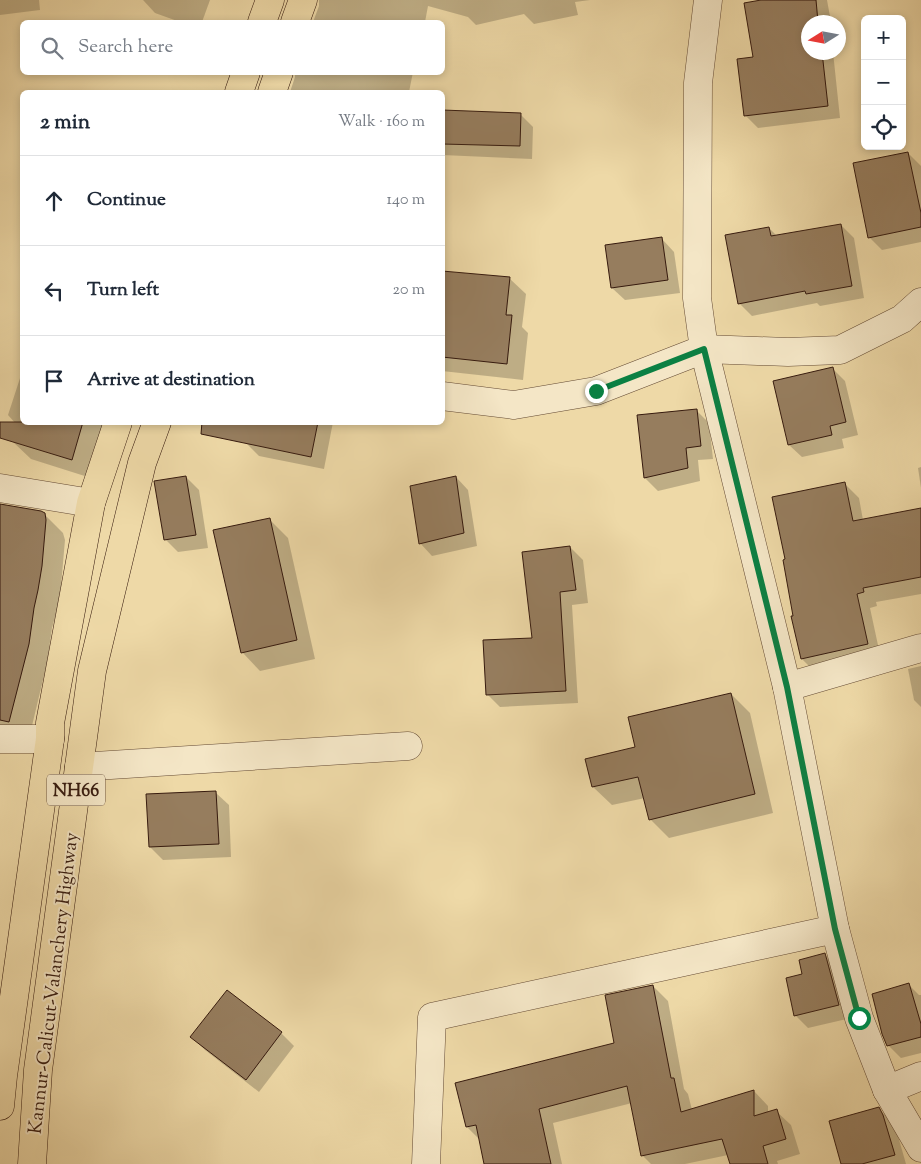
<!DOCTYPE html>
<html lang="en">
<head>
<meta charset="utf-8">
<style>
  body { margin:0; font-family:"Sorts Mill Goudy",serif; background:#f2f2f3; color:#1f2937 }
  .controls { position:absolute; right:15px; top:15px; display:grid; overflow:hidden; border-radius:8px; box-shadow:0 2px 8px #0003 }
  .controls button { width:45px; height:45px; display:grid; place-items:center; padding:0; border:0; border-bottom:1px solid #e0e1e3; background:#fff; color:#1f2937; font:25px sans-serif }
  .compass { position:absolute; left:801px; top:15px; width:45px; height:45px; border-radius:50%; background:#fff; box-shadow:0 2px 8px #0003; rotate:259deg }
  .stop { position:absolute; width:15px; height:15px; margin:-11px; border:4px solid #0b8043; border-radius:50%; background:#fff }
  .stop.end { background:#0b8043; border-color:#fff; box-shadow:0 1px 5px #0008 }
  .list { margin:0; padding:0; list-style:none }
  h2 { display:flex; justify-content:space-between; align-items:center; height:65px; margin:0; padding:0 20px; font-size:21px }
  h2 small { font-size:16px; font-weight:400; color:#747a83 }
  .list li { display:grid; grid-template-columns:32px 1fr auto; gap:15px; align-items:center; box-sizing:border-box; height:90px; padding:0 20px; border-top:1px solid #e0e1e3 }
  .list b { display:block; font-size:19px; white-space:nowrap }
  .list em { font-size:16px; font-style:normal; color:#747a83 }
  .icon { flex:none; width:28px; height:28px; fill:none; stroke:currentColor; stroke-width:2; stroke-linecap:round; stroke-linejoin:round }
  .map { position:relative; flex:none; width:921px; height:1164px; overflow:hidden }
  .search { position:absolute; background:#fff; box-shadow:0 2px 8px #0003; left:20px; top:20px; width:425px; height:55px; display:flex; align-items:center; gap:12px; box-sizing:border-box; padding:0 18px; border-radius:8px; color:#747a83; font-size:19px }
  .panel { position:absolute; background:#fff; box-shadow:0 2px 8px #0003; left:20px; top:90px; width:425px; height:335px; border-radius:8px }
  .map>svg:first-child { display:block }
</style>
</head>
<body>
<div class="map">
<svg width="921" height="1164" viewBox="0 0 921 1164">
  <rect width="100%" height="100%" fill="#eed9a7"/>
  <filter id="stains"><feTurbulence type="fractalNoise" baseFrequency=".004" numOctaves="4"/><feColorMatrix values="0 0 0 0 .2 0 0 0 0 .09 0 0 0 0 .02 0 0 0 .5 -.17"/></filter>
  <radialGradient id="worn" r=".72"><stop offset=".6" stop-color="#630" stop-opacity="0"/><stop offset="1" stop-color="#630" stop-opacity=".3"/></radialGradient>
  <!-- shadow -->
  <g fill="#0003">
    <polygon points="0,0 39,0 40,10 0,15"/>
    <polygon points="143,0 210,0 202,22 180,22 155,13"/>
    <polygon points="319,0 590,0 575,2 578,15 534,24 524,14 476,25 468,17 428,6 425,22 313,22 319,6"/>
    <polygon points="767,0 827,0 831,22 808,22 808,52 833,52 840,118 758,128 745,115 755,58"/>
    <polygon points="295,72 413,72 409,92 290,92 295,77"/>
    <polygon points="442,111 520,114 533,127 532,159 442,155"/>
    <polygon points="908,153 921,166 921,242 882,250 869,237"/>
    <polygon points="841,225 854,238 864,298 820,306 817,303 752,316 739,303 769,228 777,236"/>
    <polygon points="662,239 674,252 680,293 625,300 612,288"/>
    <polygon points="442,272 509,278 526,294 522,327 528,333 523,380 442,371"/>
    <polygon points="832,368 845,381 858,435 842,439 844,448 802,457 789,445"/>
    <polygon points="22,372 22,422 106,422 91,478 31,459 12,441 16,424 8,415"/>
    <polygon points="696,410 709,423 713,459 698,460 700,481 658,491 645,478 639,416"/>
    <polygon points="250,422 333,422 324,469 259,456 246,443"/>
    <polygon points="921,467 921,488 918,468"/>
    <polygon points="186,477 199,490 208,548 178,552 165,539"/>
    <polygon points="456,477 468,490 477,546 432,556 420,543"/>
    <polygon points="844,483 859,498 863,520 921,509 921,594 876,602 877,606 870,608 881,659 816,673 802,659"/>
    <polygon points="0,505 44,514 63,533 65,540 61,586 57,610 52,628 47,663 31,730 0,746"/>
    <polygon points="269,519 288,538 315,659 260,671 242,652"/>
    <polygon points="570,547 583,560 588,603 572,605 578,703 500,707 487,694 534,639"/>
    <polygon points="921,666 921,707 914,700 908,669"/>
    <polygon points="731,694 750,713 773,813 669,838 650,819 645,798 612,805 593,787 636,748"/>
    <polygon points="216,793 229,805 231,857 163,860 150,847"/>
    <polygon points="825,955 838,968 851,1018 808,1028 795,1015 804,975"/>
    <polygon points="908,984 919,995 921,995 921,1053 901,1058 888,1045"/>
    <polygon points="653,986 668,1001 684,1089 688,1094 692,1110 754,1091 768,1106 768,1113 776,1111 791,1125 800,1154 777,1161 778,1164 731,1164 728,1155 685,1164 651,1164 642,1155 632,1103 553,1123 562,1164 485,1164 480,1140 467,1127 615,1044"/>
    <polygon points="228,991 281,1033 294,1046 259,1092 205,1050 192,1037"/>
    <polygon points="879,1109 892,1122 896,1129 906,1164 842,1164"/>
  </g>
  <!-- building -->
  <g fill="#967d5e" stroke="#361a0e">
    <polygon points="761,0 816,0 818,22 808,22 808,52 822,52 828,106 744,116 737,59 753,57 744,3"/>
    <polygon points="442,110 521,113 520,146 442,144"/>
    <polygon points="908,152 921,213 921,227 868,238 853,163"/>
    <polygon points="841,224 852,286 806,294 805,291 738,304 725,235 769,227 771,236"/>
    <polygon points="662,237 668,280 611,288 605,245"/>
    <polygon points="442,271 510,277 506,315 512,315 507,364 442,357"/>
    <polygon points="833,367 846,422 830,426 832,435 788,445 773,381"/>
    <polygon points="697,409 701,446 686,448 688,468 644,478 637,415"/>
    <polygon points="0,422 83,422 72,460 0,438"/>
    <polygon points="202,422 318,422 311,457 201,434"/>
    <polygon points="186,476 196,535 164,540 154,481"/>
    <polygon points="456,476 464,533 419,544 410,486"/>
    <polygon points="845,482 853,521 921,508 921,577 863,588 864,592 857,594 868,644 801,659 791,616 793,616 783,560 785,559 772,497"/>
    <polygon points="0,504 41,511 45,513 46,520 42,566 38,590 34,608 29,644 9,722 0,720"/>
    <polygon points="270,518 297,640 241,653 213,530"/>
    <polygon points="570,546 576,590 560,592 566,691 486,695 483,640 532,638 522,552"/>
    <polygon points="731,693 755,794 649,820 638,777 592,787 585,759 635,747 628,717"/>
    <polygon points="216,791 219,844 149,847 146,794"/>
    <polygon points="825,953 839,1005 794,1016 786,978 802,974 799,960"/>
    <polygon points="909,983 921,1024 921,1037 887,1046 882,1034 872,994"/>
    <polygon points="653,985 671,1078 674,1078 681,1112 754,1090 754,1116 777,1109 786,1139 763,1146 768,1164 730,1164 722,1139 641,1156 627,1086 539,1109 551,1164 484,1164 476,1125 466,1127 455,1083 614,1043 605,995"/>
    <polygon points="227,990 282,1032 246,1080 190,1037"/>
    <polygon points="879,1107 883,1115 895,1155 862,1164 841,1164 829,1121"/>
  </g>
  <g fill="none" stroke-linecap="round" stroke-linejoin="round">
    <!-- minor casing -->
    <g stroke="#644a34" stroke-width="29">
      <g id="minor">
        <polyline points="708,0 698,83 697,298 704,349 787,687 835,929 859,1018 887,1090 921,1148"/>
        <polyline points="442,396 514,405 596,391 704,349 788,352 840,350 902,319 921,302"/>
        <polyline points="0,488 91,503"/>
        <polyline points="787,687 921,648"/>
        <polyline points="0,739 50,739"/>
        <polyline points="79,767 408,746"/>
        <polyline points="887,1090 921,1076"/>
        <polyline points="426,1164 432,1017 835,929"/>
      </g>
    </g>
    <!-- trunk casing -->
    <g stroke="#361a0e" stroke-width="29">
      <g id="trunk">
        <polyline points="262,22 270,0"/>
        <polyline points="295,22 303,0"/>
        <polyline points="239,92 246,72"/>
        <polyline points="272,92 279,72"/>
        <polyline points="0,1106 3,1076 50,739 50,723 91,503 118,422"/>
        <polyline points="32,1164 38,1070 92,671 142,463 157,422"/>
      </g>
    </g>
    <!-- minor -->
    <use href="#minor" stroke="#f4e6c6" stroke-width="28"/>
    <!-- trunk -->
    <use href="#trunk" stroke="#eed9a7" stroke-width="28"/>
  </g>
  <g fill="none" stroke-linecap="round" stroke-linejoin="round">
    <!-- route -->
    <polyline stroke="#0b8043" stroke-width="6" points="596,391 704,349 787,687 835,929 859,1018"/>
  </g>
  <g text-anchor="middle" stroke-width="4" stroke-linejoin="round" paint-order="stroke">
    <!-- shield labels -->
    <rect fill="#f4e6c6" stroke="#6f5745" stroke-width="1" x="47" y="774.5" width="58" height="31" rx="4"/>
    <g font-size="18" font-weight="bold" fill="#361a0e">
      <text x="76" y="796">NH66</text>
    </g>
    <!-- street labels -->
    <g font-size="19" fill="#361a0e" stroke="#f4e6c6">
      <text transform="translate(52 983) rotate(-83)" y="7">Kannur-Calicut-Valanchery Highway</text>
    </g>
  </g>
  <rect width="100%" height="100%" filter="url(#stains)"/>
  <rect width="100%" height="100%" fill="url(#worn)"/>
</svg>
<div class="controls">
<button>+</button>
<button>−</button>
<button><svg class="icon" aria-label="locate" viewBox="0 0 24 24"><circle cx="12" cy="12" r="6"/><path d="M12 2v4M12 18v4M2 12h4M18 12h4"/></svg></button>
</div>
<svg class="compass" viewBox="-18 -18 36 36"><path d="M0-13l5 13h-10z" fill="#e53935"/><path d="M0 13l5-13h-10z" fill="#747a83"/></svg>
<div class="stop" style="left:859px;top:1018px"></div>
<div class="stop end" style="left:596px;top:391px"></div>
<div class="search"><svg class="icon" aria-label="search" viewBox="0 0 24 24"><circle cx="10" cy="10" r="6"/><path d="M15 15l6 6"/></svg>Search here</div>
<section class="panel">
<h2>2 min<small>Walk · 160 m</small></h2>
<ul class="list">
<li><svg class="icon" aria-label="ahead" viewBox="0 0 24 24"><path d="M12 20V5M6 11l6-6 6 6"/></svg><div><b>Continue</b></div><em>140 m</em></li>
<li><svg class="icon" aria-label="left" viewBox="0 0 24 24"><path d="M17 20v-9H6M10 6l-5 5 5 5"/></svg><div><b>Turn left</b></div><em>20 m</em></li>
<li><svg class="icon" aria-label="arrive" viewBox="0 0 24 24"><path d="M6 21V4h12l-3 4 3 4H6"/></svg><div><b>Arrive at destination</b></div></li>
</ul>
</section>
</div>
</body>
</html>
